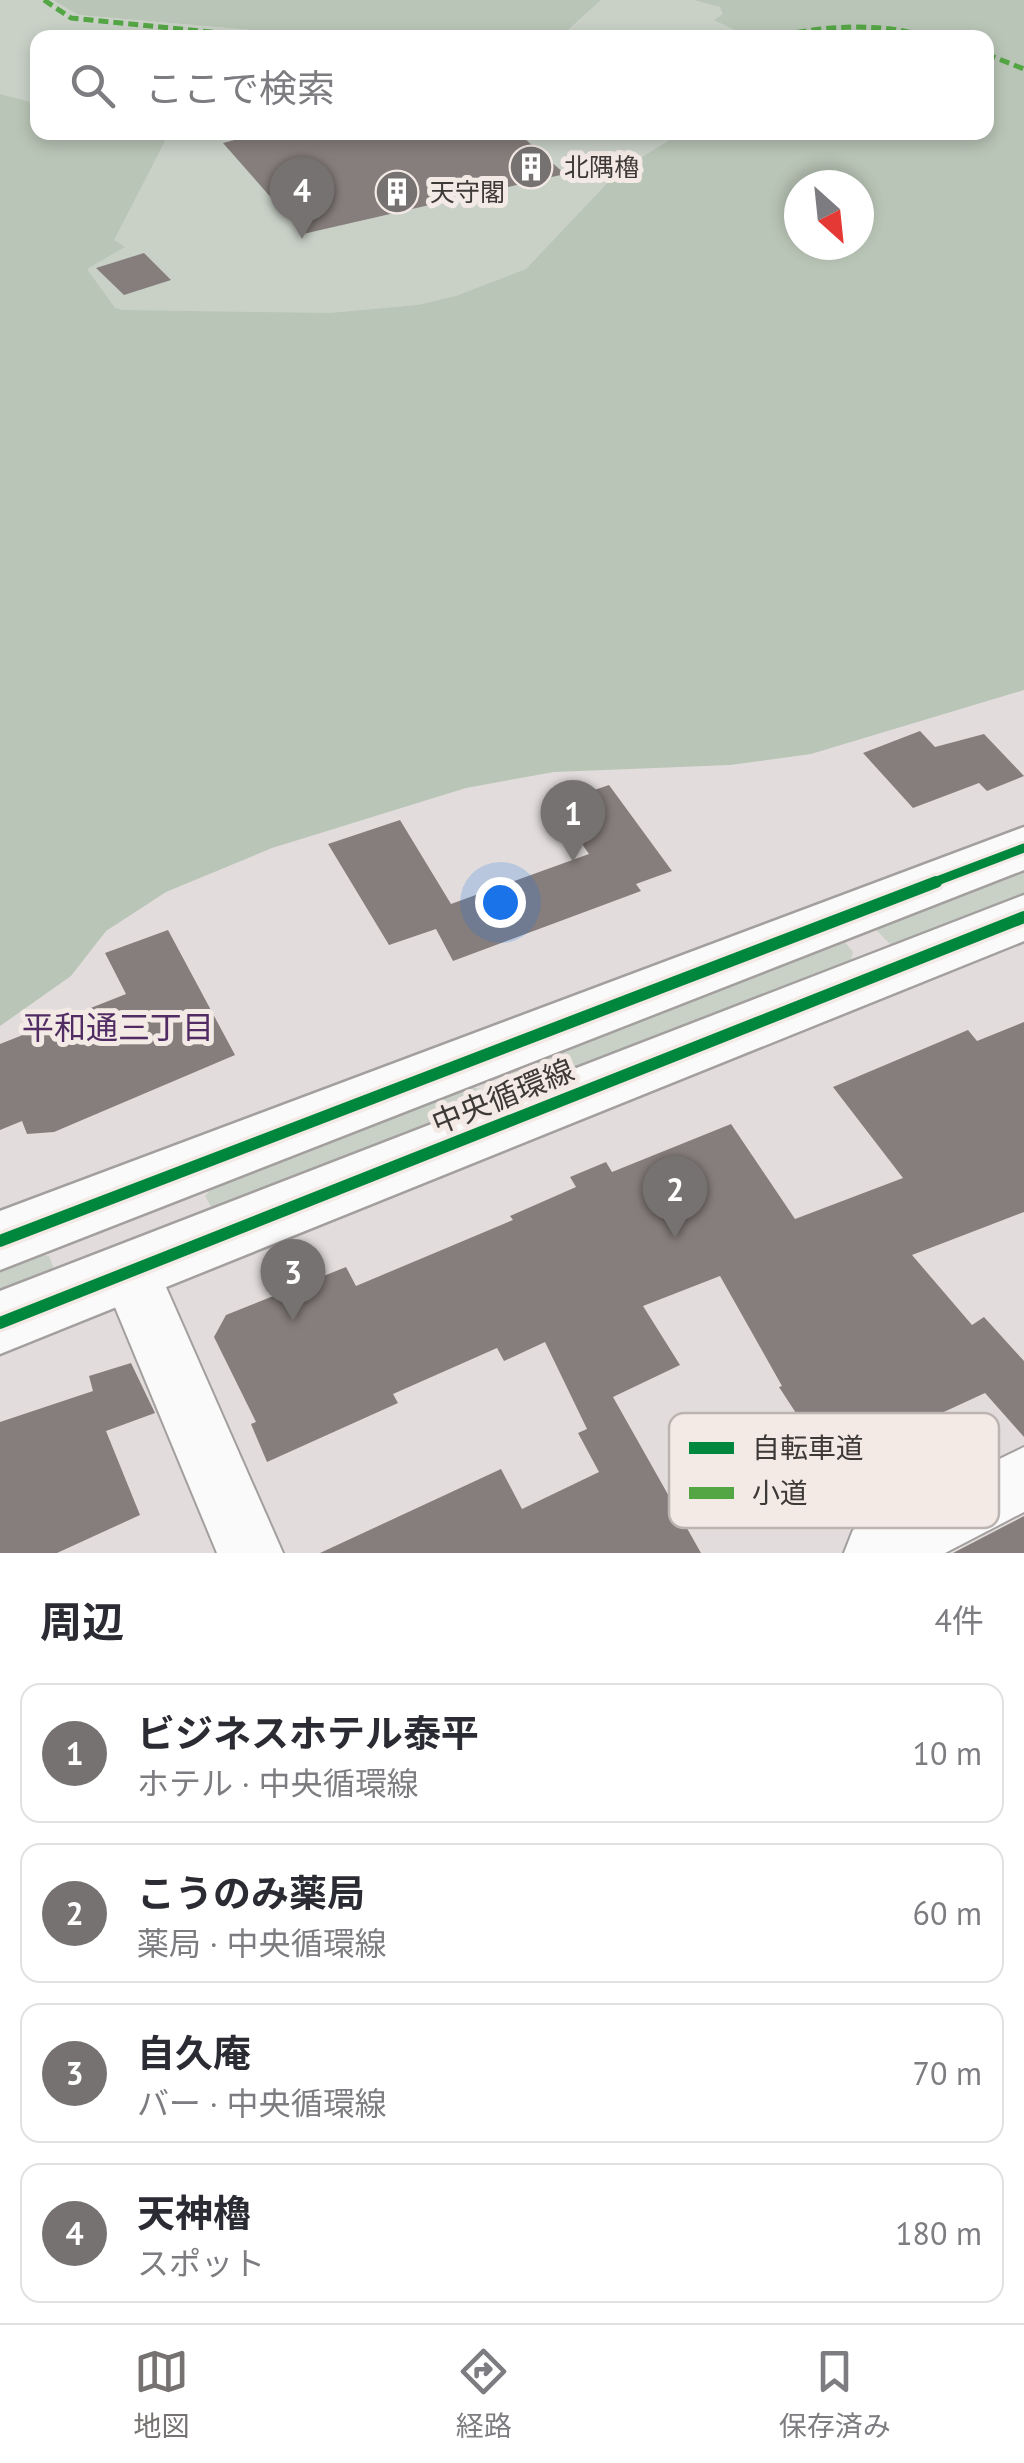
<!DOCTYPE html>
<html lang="ja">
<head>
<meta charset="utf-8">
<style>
  body { margin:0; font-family:"PT Sans","Noto Sans JP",sans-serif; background:#f7f7f7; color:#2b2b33 }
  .compass { position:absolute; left:784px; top:170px; width:90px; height:90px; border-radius:50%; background:#fff; box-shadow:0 5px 15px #0003; rotate:153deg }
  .you { position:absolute; left:500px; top:902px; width:35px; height:35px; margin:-25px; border:8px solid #fff; border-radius:50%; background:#1a73e8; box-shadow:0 0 0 15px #1a73e833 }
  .badge { display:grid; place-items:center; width:65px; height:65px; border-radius:50%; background:#767271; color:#fff; font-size:32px; font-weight:700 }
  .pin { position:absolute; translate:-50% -82px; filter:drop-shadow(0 2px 5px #0008) }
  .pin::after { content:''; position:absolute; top:52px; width:35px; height:30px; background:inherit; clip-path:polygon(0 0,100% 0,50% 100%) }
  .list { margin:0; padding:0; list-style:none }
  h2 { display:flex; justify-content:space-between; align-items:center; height:130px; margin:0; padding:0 40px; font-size:42px }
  h2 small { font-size:32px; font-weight:400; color:#7c7c81 }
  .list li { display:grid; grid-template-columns:65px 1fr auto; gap:30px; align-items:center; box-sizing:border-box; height:140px; margin:0 20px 20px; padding:0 20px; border:2px solid #e1e1e2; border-radius:20px }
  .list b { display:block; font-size:38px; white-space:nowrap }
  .list p { margin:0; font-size:32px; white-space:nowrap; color:#7c7c81 }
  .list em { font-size:32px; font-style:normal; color:#7c7c81 }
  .icon { flex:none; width:55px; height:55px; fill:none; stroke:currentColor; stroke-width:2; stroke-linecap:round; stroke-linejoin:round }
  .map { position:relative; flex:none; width:1024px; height:1553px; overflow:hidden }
  .search { position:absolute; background:#fff; box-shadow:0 5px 15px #0003; left:30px; right:30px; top:30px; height:110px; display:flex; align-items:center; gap:25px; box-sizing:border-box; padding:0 35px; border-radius:20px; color:#7c7c81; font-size:38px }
  .sheet { height:770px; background:#fff }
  nav { display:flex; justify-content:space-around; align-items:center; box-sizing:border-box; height:140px; border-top:2px solid #e1e1e2; background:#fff; font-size:28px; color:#7c7c81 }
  nav a { display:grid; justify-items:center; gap:5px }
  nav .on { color:#767271 }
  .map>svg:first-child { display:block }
</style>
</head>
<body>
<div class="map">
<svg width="1024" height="1553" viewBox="0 0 1024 1553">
  <rect width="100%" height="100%" fill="#e2dddc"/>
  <!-- green -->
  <g fill="#c9d1c7">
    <polygon points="0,0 53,0 78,15 272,32 296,37 38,38 37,130 0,119"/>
    <polygon points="601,0 693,0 721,7 764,38 561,38"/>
    <polygon points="48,133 688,133 518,283 344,324 106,315 60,272"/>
    <polygon points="1024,865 1024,894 902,943 890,944 875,929 877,925"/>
    <polygon points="834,940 844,941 853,952 851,960 546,1083 519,1087 510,1079 514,1067"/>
    <polygon points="467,1087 482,1089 488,1100 480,1106 212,1209 205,1196 213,1187"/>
    <polygon points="36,1254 49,1256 55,1272 0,1303 0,1268"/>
  </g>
  <!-- forest -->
  <g fill="#b9c5b7" fill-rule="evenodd">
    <polygon points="53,0 601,0 561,37 296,38 272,32 78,15"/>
    <path d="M693 0H1024V690L811 754 730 765 554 772 466 788 272 848 166 892 106 931 71 976 0 1026V94L37 104 38 132 153 133 165 141 114 240 125 247 87 269 115 308 123 310 330 313 418 305 456 296 526 269 618 172 681 133 986 132V38L749 37 714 20 723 14 720 7ZM799 185H859V245H799Z"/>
  </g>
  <!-- building -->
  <g fill="#867e7c">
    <polygon points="264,132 517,132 565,174 303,234 223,143"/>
    <polygon points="144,253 171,280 124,295 96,268"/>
    <polygon points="920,731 935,747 984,734 1024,776 987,791 979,783 913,808 863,753"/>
    <polygon points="609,785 672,871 636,884 641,891 453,961 436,929 389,945 328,844 400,820 451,904 589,854 554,804"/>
    <polygon points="168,930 235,1055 54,1132 27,1134 22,1121 0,1130 0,1044 126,994 105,953"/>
    <polygon points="1024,1022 1024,1212 912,1255 972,1325 984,1317 1024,1361 1024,1437 985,1393 909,1428 917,1440 874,1462 891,1487 856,1505 779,1387 782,1386 720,1276 643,1306 680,1365 613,1397 701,1553 320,1553 501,1469 522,1509 599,1472 578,1433 587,1429 545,1342 504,1361 497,1348 393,1394 398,1403 267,1462 251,1424 256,1422 214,1337 226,1315 346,1267 356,1286 513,1220 510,1216 576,1187 570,1177 606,1162 612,1172 731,1124 795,1219 903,1178 833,1087 968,1030 977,1041"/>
    <polygon points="131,1363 155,1413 106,1431 140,1515 57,1553 0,1553 0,1422 93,1391 89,1376"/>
    <polygon points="1024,1516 1024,1553 953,1553"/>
  </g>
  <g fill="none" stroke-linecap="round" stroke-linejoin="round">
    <!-- minor casing -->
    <g stroke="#a39f9e" stroke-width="4">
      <g id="minor">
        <polygon points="130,1245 151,1253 283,1553 217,1553 100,1271 109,1253"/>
        <polygon points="1024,1447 1024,1512 945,1553 844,1553 853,1530"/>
      </g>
    </g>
    <!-- tertiary casing -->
    <g stroke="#a39f9e" stroke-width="5">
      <g id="tertiary">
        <polygon points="1024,827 1024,870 0,1270 0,1211"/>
        <polygon points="1024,895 1024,941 0,1354 0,1291"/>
      </g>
    </g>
    <!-- minor -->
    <use href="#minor" fill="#fbfafa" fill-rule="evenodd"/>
    <!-- tertiary -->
    <use href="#tertiary" fill="#fbfafa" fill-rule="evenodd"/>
    <!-- quiet -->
    <g stroke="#54a645" stroke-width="5" stroke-dasharray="10 5" stroke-linecap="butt">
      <polyline points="44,0 71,18 272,38"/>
      <path d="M767 38C824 26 876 21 933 38"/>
      <polyline points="986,54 1024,69"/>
    </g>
    <!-- cycleway-far1 casing -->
    <g stroke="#f3e9e5" stroke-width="15">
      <polyline id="cycleway-far1" points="929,884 1024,848"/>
    </g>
    <!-- cycleway casing -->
    <g stroke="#f3e9e5" stroke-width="19">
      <g id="cycleway">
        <polyline points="0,1241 936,882"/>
        <polyline points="0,1323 1024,917"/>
      </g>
    </g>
    <!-- cycleway-far1 -->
    <use href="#cycleway-far1" stroke="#00873e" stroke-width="9"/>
    <!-- cycleway -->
    <use href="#cycleway" stroke="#00873e" stroke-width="12"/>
  </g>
  <!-- icons -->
  <defs>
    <g id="building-disc" transform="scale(2.25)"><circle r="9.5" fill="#767271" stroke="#f3e9e5"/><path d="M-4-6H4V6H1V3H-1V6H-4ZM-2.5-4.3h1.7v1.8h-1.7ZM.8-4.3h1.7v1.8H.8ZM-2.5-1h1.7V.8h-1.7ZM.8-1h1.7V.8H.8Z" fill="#fff"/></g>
  </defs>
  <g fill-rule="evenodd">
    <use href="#building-disc" x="531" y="167"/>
    <use href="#building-disc" x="397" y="192"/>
  </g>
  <g text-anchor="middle" stroke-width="10" stroke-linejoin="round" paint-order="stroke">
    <!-- far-poi labels -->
    <g font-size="25" fill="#3c3937" stroke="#f3e9e5" text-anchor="start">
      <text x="564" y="176">北隅櫓</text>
      <text x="430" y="201">天守閣</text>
    </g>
    <!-- street labels -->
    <g font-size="30" fill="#3c3937" stroke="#f3e9e5">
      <text transform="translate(503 1097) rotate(-22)" y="10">中央循環線</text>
    </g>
    <!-- neighbourhood labels -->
    <g font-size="32" fill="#512c64" stroke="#f3e9e5">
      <text x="118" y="1039">平和通三丁目</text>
    </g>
  </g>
  <!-- legend -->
  <rect x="669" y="1413" width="330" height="115" rx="15" fill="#f3e9e5" stroke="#bcb4b1" stroke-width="2.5"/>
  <rect x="689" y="1442" width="45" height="12" fill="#00873e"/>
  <rect x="689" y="1487" width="45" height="12" fill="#54a645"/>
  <g font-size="28" fill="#3c3937">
    <text x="752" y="1458">自転車道</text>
    <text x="752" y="1503">小道</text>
  </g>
</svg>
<svg class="compass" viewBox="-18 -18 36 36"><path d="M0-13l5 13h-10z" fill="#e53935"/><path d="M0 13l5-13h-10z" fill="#7c7c81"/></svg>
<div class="you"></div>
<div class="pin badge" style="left:573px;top:862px">1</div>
<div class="pin badge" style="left:675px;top:1238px">2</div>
<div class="pin badge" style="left:293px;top:1321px">3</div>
<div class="pin badge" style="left:302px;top:239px">4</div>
<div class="search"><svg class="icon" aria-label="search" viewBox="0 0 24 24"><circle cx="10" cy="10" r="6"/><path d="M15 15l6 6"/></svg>ここで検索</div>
</div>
<section class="sheet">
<h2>周辺<small>4件</small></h2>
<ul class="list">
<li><span class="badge">1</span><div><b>ビジネスホテル泰平</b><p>ホテル · 中央循環線</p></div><em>10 m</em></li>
<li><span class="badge">2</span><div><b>こうのみ薬局</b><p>薬局 · 中央循環線</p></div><em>60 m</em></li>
<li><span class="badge">3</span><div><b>自久庵</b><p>バー · 中央循環線</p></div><em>70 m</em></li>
<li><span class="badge">4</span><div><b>天神櫓</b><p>スポット</p></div><em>180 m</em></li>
</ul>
</section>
<nav>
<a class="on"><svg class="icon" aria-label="map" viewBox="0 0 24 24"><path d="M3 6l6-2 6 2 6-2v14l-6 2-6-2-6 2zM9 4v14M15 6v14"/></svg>地図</a>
<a><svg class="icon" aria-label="directions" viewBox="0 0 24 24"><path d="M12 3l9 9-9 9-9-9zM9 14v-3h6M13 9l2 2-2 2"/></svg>経路</a>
<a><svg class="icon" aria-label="saved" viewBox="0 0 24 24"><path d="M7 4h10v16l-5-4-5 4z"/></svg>保存済み</a>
</nav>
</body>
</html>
